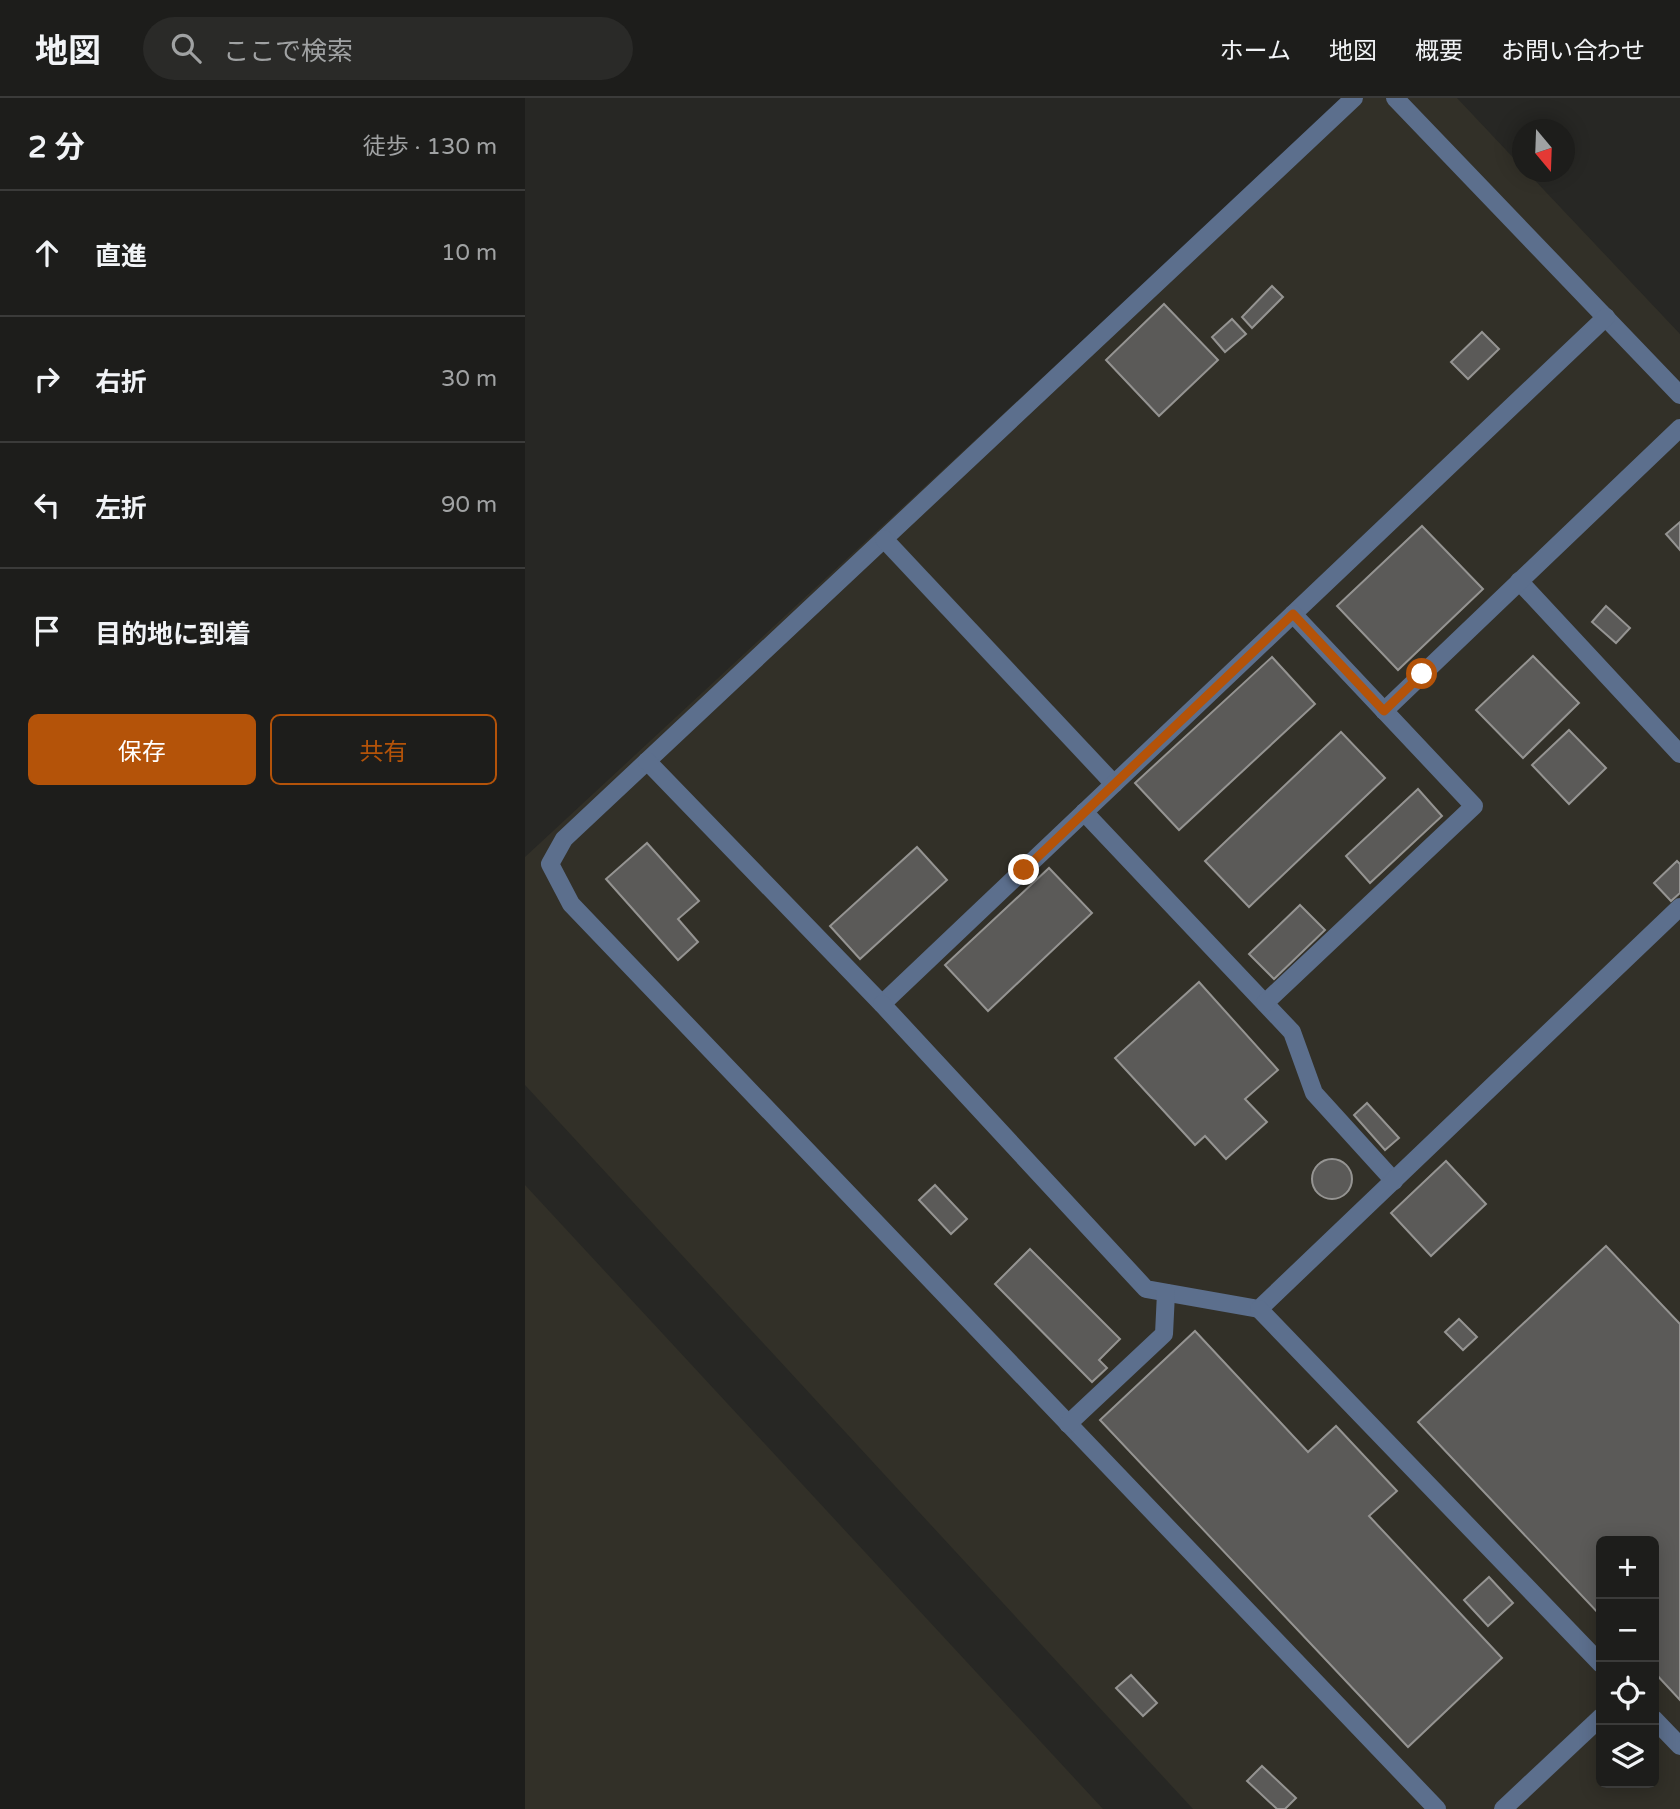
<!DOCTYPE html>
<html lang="ja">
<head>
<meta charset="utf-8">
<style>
  body { margin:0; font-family:"Varela Round","Noto Sans JP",sans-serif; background:#2a2a28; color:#f1f3f6 }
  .controls { position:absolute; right:21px; bottom:21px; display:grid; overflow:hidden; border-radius:10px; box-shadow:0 4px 18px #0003 }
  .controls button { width:63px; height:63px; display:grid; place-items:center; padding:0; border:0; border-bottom:2px solid #3b3b3a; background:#1d1d1b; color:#f1f3f6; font:35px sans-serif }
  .compass { position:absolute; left:987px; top:21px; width:63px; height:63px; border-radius:50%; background:#1d1d1b; box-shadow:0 4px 18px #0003; rotate:161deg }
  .stop { position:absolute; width:21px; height:21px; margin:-16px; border:5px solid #b45309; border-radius:50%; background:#fff }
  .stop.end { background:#b45309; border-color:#fff; box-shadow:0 2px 7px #0008 }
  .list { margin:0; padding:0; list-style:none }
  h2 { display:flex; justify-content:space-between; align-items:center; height:91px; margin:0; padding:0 28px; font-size:30px }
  h2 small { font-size:23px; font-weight:400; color:#a0a2a3 }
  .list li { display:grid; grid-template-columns:46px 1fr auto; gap:21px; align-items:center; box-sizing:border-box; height:126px; padding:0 28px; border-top:2px solid #3b3b3a }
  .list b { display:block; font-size:26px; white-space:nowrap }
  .list em { font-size:23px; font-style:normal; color:#a0a2a3 }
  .actions { display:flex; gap:14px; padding:21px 28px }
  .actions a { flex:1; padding:16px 0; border:2px solid #b45309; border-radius:10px; text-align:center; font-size:24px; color:#b45309 }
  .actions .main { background:#b45309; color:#fff }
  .icon { flex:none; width:38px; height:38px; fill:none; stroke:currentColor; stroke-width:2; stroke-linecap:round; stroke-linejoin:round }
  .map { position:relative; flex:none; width:1155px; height:1711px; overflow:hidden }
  header { display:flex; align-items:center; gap:42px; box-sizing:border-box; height:98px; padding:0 35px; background:#1d1d1b; border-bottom:2px solid #3b3b3a }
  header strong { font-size:33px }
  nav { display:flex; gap:38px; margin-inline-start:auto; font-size:24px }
  .search { width:490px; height:63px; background:#2a2a28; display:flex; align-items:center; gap:18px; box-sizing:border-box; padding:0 24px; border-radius:38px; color:#a0a2a3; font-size:26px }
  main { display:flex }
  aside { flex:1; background:#1d1d1b }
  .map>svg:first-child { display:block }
</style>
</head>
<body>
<header>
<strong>地図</strong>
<div class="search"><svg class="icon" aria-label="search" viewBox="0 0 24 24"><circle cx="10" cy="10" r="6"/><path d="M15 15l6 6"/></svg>ここで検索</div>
<nav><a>ホーム</a><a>地図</a><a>概要</a><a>お問い合わせ</a></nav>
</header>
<main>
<aside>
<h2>2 分<small>徒歩 · 130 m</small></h2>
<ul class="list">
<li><svg class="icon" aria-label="ahead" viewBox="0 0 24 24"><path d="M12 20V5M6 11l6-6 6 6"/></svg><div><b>直進</b></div><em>10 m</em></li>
<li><svg class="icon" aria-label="right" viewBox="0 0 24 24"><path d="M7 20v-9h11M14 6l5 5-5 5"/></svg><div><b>右折</b></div><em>30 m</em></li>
<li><svg class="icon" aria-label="left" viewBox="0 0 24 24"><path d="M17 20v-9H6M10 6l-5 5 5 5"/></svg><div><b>左折</b></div><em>90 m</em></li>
<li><svg class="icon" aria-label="arrive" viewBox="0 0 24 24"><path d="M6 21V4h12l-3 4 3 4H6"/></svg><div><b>目的地に到着</b></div></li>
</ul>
<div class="actions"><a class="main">保存</a><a>共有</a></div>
</aside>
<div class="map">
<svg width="1155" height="1711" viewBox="0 0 1155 1711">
  <rect width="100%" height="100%" fill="#272724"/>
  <!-- built -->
  <g fill="#323028" fill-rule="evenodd">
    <path d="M819 0H932L997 69 998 74H1002L1155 236V1711H668L0 987V759ZM1076 1443H1129V1685H1076Z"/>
    <polygon points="0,1087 578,1711 0,1711"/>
  </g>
  <!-- building -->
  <g fill="#5b5a58" stroke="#959492" stroke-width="2">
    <polygon points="747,188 758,199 727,230 717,219"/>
    <polygon points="639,206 693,262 634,318 581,262"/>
    <polygon points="707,221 721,236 700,254 687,239"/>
    <polygon points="957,234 974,251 943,281 926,264"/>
    <polygon points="1155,424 1155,452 1141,436"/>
    <polygon points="897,428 958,491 873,572 812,508"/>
    <polygon points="1081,508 1105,530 1091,545 1067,524"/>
    <polygon points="1008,558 1054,605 998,660 951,612"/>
    <polygon points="747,559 790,606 654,732 610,685"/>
    <polygon points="1044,632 1081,670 1044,706 1007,667"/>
    <polygon points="816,634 860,680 724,809 680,763"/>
    <polygon points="893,691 917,718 845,785 821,758"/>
    <polygon points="122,745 174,803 153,821 173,844 153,862 81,781"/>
    <polygon points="392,749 422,782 335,861 305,828"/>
    <polygon points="1152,763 1155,766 1155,795 1146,803 1129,785"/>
    <polygon points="524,770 567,815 463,913 420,867"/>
    <polygon points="775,807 800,832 749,881 724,856"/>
    <polygon points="674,884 753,972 720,1001 742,1024 701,1061 680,1038 670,1047 590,960"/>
    <polygon points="842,1005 874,1040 860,1052 829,1017"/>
    <circle cx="807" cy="1081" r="20"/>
    <polygon points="921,1063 961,1106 906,1158 866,1115"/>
    <polygon points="410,1087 442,1121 426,1136 394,1102"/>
    <polygon points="1081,1148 1155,1226 1155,1602 1129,1574 1129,1443 1076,1443 1076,1518 893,1324"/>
    <polygon points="505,1151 595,1241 574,1262 582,1270 567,1284 470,1186"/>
    <polygon points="934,1221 952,1239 938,1252 920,1234"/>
    <polygon points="670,1233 783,1354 811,1328 872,1393 844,1418 977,1560 883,1649 575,1322"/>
    <polygon points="964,1479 988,1505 963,1528 939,1502"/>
    <polygon points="606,1577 632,1605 618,1618 591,1590"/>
    <polygon points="737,1668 771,1700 760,1711 752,1711 722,1683"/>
  </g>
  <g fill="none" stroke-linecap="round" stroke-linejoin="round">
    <!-- minor -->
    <g stroke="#5c6f8d" stroke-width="18">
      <polyline points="829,0 39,741 25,766 46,806 912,1711"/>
      <polyline points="870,0 1155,297"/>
      <polyline points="359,441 589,686"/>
      <polyline points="994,483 1155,656"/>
      <polyline points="859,613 1155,330"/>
      <polyline points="122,663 357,906 1081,219"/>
      <polyline points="559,714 767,934 789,995 869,1083"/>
      <polyline points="740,905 949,708 768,516"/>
      <polyline points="357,906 621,1191 734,1211 1155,809"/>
      <polyline points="734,1211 1076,1566"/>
      <polyline points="543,1326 639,1236 641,1195"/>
      <polyline points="1129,1621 1155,1648"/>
      <polyline points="978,1711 1076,1619"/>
    </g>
  </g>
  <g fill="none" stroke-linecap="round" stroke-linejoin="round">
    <!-- route -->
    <polyline stroke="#b45309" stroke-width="9" points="499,772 768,516 859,613 897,576"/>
  </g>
</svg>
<div class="controls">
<button>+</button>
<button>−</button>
<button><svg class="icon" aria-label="locate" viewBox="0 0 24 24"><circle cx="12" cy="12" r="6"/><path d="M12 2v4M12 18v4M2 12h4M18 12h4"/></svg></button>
<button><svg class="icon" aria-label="layers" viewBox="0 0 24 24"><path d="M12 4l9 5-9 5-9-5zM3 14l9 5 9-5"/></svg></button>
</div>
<svg class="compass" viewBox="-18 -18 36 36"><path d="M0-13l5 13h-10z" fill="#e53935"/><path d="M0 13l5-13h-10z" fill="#a0a2a3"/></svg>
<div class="stop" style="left:897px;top:576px"></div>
<div class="stop end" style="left:499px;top:772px"></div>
</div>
</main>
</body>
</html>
